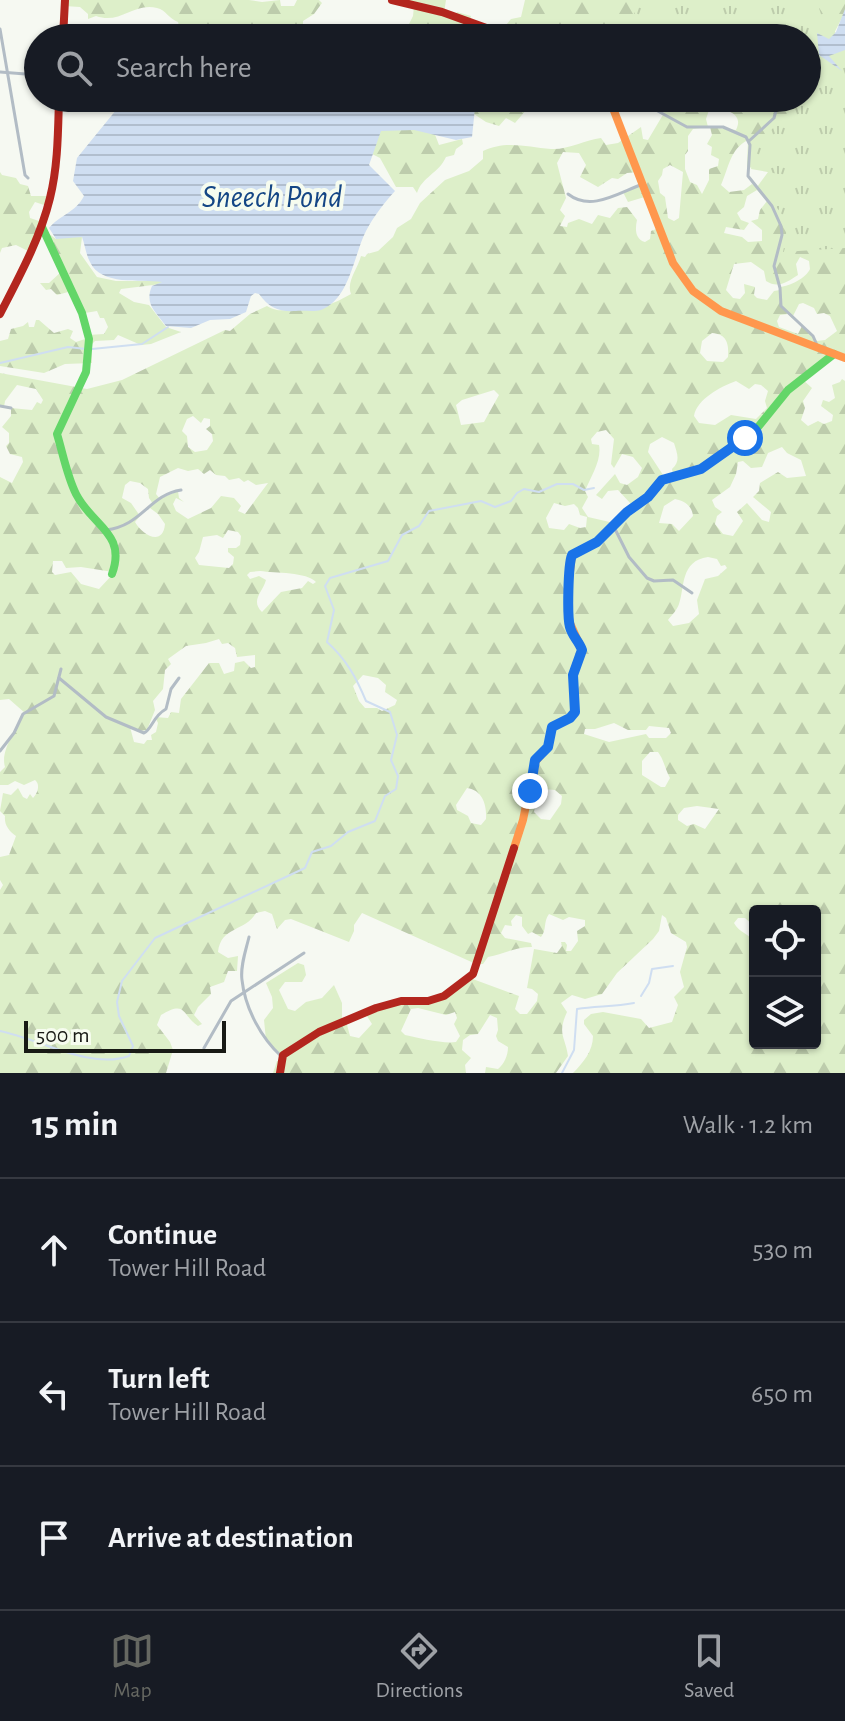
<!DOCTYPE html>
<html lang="en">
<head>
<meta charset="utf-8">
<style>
  body { margin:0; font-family:"Alegreya Sans",sans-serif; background:#20242c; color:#f1f3f6 }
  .controls { position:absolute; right:24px; bottom:24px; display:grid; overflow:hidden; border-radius:8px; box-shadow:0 2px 6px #0004 }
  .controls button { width:72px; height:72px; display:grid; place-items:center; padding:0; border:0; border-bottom:2px solid #363941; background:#171b24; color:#f1f3f6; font:40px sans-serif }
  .scale { position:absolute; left:24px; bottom:20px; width:202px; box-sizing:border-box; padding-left:8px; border:4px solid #181a15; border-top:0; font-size:22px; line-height:28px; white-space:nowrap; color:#181a15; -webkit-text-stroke:6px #f6fcef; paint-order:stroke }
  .stop { position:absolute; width:24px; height:24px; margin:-18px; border:6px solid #1a73e8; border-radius:50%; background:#fff }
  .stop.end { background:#1a73e8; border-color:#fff; box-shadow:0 2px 8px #0008 }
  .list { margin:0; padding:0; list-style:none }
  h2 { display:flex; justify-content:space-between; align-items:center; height:104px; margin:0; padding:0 32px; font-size:34px }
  h2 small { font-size:26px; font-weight:400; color:#9ea1a6 }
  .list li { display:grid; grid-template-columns:52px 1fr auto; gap:24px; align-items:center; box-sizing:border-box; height:144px; padding:0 32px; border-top:2px solid #363941 }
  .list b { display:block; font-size:30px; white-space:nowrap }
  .list p { margin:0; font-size:26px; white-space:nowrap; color:#9ea1a6 }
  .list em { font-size:26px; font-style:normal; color:#9ea1a6 }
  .icon { flex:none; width:44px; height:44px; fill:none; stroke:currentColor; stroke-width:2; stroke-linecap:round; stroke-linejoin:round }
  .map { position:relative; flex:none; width:845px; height:1073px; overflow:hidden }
  .search { position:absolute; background:#171b24; box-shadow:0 2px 6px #0004; left:24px; right:24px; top:24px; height:88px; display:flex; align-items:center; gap:20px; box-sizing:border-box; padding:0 28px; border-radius:44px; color:#9ea1a6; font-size:30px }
  .sheet { height:536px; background:#171b24 }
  nav { display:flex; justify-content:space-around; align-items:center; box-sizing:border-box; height:112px; border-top:2px solid #363941; background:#171b24; font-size:22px; color:#9ea1a6 }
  nav a { display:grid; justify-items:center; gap:4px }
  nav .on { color:#666862 }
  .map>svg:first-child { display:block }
</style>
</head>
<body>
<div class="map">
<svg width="845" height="1073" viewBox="0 0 845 1073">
  <defs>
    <pattern id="forest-firs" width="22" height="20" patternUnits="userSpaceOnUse" patternTransform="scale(2)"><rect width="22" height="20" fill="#ddefc9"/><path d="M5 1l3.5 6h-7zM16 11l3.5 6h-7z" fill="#bdccac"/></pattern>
    <pattern id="park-tufts" width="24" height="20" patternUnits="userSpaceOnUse" patternTransform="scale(2)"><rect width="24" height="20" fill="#ddefc9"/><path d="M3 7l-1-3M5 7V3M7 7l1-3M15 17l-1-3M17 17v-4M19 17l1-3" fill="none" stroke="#bdccac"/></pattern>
    <pattern id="water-rules" width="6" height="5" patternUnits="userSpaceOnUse" patternTransform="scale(2)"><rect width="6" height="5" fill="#cfdef1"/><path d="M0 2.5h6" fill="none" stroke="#b1bece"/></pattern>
  </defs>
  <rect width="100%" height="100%" fill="#f6f9f2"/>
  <!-- green -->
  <polygon fill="#ddefc9" points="298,963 304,965 306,975 302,982 285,982 279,990 288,1009 295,1011 306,1002 322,998 334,985 342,1003 342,1022 282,1057 266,1040 264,1020 273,1008 272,997 266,983"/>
  <!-- forest -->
  <g fill="url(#forest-firs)" fill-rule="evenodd">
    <path d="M65 0H249L262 2 280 0 281 6H294L297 0H319L322 3 314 14 303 21V33L310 38H182L178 22C169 19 166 10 157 8 134 2 120 25 96 16L88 19V14L80 7 64 6Z"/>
    <polygon points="392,0 446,0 444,13 455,16 457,12 471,16 470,21 500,32 511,19 521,17 525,0 719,0 658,38 583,37 575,35 572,28 565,25 550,29 545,38 411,38 406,30 413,16 414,6"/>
    <path d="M754 0H845V12L831 39 845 51V358L834 355 802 379 812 388 803 401 805 408 801 420 808 426 818 421 824 424 832 421 833 415 821 406 823 400 829 402 835 398 832 385 840 382 842 379 845 381V1073H573C583 1063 593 1051 593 1036L584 1024V1020L591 1014 603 1012 641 1019 649 1028 672 1022 678 1005 674 997 684 987 680 972 687 947 686 942 671 933 666 918 662 915 659 931 653 939 617 973 602 994 585 999 572 995 561 1003 567 1012C557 1034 565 1036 568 1056L556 1073H485L486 1067 498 1069C504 1064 508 1056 508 1047L498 1041 496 1036 498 1030 497 1018 490 1015 478 1034 470 1035 463 1040 462 1050 471 1058 465 1065 466 1073H273L277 1061H281L299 1044 346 1021 350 1036 359 1038 372 1024 365 1013 399 1001 432 1000 470 978 519 996 515 1009 520 1014H527L537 1001 538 994 532 989 527 988 534 949 557 953 562 946 561 942H565L567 945 566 951H571L578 941 577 931 585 926V920L569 917 563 920 549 914C543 922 547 930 541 937L532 932 528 934 522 926V917L516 915 511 921 512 926 505 925 501 933 505 938 531 943 532 947C515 947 503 954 488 957L483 964H476L362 913 354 925V931L349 942 291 919 285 920 277 929 272 914 265 911 256 913C245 932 221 926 218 952L228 958 238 956 237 971H228L224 982 210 987 211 994 198 1007 194 1015 202 1024 198 1026C182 1016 187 999 161 1015L157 1025 170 1042 173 1050 166 1073H0V890L3 885 0 880V857L9 855 16 836C9 831 4 825 5 816L0 811 3 793 11 795 18 788 23 797 27 799 30 794 33 798C37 794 41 785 35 780L24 785 15 781 8 785H0V772L5 767C0 751 16 729 25 713L9 699 0 700V477L12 483 23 462 22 457 10 454 6 446 9 443V433L2 427 11 416V408L32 410 37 402 41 404 43 400 36 389 17 385 5 401 4 407H0V373L87 389 122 380 225 330 230 331 250 314 267 306C277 312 283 310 293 310 320 308 328 307 351 294 346 282 358 268 361 256L365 257 367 254 378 251 393 237 397 228 411 219 420 203 445 180 469 171 483 159V151C506 140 527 147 551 149 568 150 585 140 601 138L606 145 618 143 641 127 643 139 648 140 664 113 636 98H758L760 104 764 107 779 98H807L811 37ZM710 107C723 109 745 112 736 130L710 127 712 135 707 144 712 147 711 155 719 159 718 166 709 169V180L702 194 697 185 690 182 685 169V155L688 151V136L693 129 708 127 706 119ZM748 140 747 167 768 170V172L757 187 752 184 744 190 729 192 721 185C729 167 730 149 748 140ZM563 152 579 153 586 165 580 177 598 187 612 178 618 179 627 173 638 172 642 184 623 192 628 202 648 196 659 228 651 231 650 239 645 242C635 239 635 229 637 220L627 207 618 208 610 218 598 215 592 224 579 219 568 223 567 227 560 226 565 216 560 210 566 198 557 163ZM670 165 683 172 679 218 674 221 668 218 665 197 660 193 658 181 662 175 663 169ZM757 190 767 201 760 210 758 219 751 221 762 230V241L748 242 742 237 724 233 726 227 744 230 749 223 741 220 737 213 744 207 747 196ZM800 257 809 261 810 269C806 278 790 286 780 287V290L774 291 767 300 757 298 754 295 755 287 744 284 745 293 740 299 733 298 726 290 734 264 751 262 764 271 766 281C778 289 787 282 798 275L796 264ZM803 303 814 308 817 314 824 313 830 316 837 331 825 340 817 341 802 326 798 334 779 327 777 321 780 315 788 314 792 318 799 304ZM712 333C727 334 729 344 728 357L723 362 707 361 700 353 702 341ZM736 381 749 389 755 384 761 385 768 391 765 401 767 408 756 419 731 415 715 425 699 423 694 416C697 399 720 387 736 381ZM494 390 499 395 484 422 461 425 456 405 462 400ZM193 416 201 423 204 418 210 419V426L206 429 212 434 213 441 207 450 195 452 188 447 187 436 182 431 187 419ZM606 430 614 439 611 464 614 468 622 454 633 457 642 468 638 477 627 485 620 483 615 474 596 495 602 499 608 491 618 490 631 504 632 508 614 523 588 517 582 508 588 497 585 491C591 476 602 460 599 445L592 444 591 439 597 432ZM662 437 674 443C677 453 681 461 672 469L673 475 665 478 648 452 650 444ZM782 447 787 453 801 460 806 476 787 478 778 472 760 483 759 491 753 497 771 512 769 522 762 520 747 503 737 512 743 521 733 536 723 534 715 524 717 516 722 512 715 507 712 500 730 487 736 474 738 462 743 461 751 468 762 467 768 453ZM178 468 188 471 198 469 204 474 210 470 216 475 225 476 229 480 239 478 244 482 248 480 256 485 268 483 245 514 238 511 241 506 234 498 221 496 211 508 188 519 176 511 173 504 176 498 184 502 179 498 178 491 160 499 156 494 160 477ZM130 481 140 483 148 489 149 498 153 504 150 508 158 514 165 524C163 547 142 535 135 522L140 516 131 503 122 498 125 485ZM675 499C685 501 692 506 693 516L679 531 672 524 659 523 664 506ZM554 503 565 506 574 504 578 508 580 515 587 517 586 527 580 528 569 524 564 530 549 528 546 518ZM228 530 238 532 241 536 240 545 236 548H228V552L234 557 233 564 229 568 199 565 195 558 199 552 203 537 217 535 223 538ZM708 557 717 559 721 566 725 565 727 568 718 576 705 579 697 600 699 614 689 623 673 626 668 620C672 615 677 610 679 604 685 587 680 561 708 557ZM53 561H62L66 568 81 567 113 572 112 575 99 589 81 584 71 572 55 575 52 572ZM260 571C275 573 307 572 316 582L313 584 308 581 302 588 281 592 262 612C250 600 263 592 266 580L259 576 250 579 247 575 250 572ZM219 639 222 644 228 643 235 648 237 657 255 655V667L251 668 244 661 235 663 234 671 224 674 219 663H209L181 699 179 713 171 712 168 718 155 717 158 723 156 732 151 735 152 740H147L144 744 134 742 130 727 139 731 147 730 155 710 153 701 163 689 165 670 171 664 168 659 186 646 206 643ZM363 675 378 678 386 685 385 692 397 700 395 705 382 711 377 708H365L359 701 353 686ZM614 723 628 730H646L649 726 669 728 671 733 666 738H649L646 734 609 742 584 734 585 729H595ZM650 752H658C664 760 665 769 670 778L665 787H661L642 775V761ZM467 788C483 790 487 806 486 819L481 825 471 823 468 816 457 810 456 805ZM532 788 555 790 562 796 561 804 550 820 541 819 534 812 535 806 528 804ZM697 806 719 809 705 829 694 824 687 826 678 820V815L684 808ZM755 911H815V1043H755V944C750 933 739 933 734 923L738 918H745L755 927ZM418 1008 446 1015 455 1012 457 1018 454 1024 460 1036 456 1042C443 1044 419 1038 405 1035L401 1031 411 1009Z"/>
    <polygon points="496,98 554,98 537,108 527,109 515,123 506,118 499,126 486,122 471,112 475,102 482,105 492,105"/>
    <path d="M377 123 434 132 439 145 462 139 463 144 456 149 454 155 446 157C439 173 422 177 417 193L413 187H396L380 158 370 153Z"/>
    <polygon points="0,172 2,175 16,178 20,184 28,186 31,196 50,196 47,206 35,202 29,212 30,218 42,222 30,252 16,245 2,248 0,253"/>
    <polygon points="48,233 56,239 73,235 82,237 80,253 97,277 116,281 163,281 161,284 121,289 119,293 134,302 149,305 166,327 181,332 151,344 141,345 118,335 114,340 95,341 92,344 92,363 65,364 44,373 0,366 0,341 8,339 11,329 23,326 28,322 29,327 34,327 36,320 39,320 54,333 68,329 73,331 70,338 76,342 88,338 88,335 104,334 108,327 104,318 100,318 97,311 85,313 72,291 57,295 51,289 46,290 40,283 49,283 61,272"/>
  </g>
  <!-- park -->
  <path fill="url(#park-tufts)" d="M640 0H814L845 47V248L783 252C790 222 786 218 767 196L784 175 751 169 758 144 795 105 797 98H807V38H624Z"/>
  <!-- water -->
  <g fill="url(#water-rules)">
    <polygon points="845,9 845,50 829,56 842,71 819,55 817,33 829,39 836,32"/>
    <path d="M249 98 373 100 476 98 472 137 456 140 414 130 381 131 369 165 395 191C384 203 374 216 366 231 354 254 350 299 321 310 314 312 303 310 296 311 279 312 269 308 259 294L255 293 251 296 246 312 230 319 210 320 191 328 166 326C156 312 144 304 152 286L162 282C140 279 101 286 90 262 86 255 85 245 82 237L56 239 49 228C60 215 76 212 84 196L73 181 77 158 125 99 194 107Z"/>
  </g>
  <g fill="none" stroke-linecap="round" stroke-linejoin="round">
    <!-- stream -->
    <g stroke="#cfdef1" stroke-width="2">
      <polyline points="92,349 142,344 168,327"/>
      <polyline points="0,363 68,347 86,349"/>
      <polyline points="641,996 649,983 652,969 673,966"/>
      <path d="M0 1031C39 1039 91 1070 129 1056L133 1046 119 1016 117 1002 122 981 155 938 305 868 312 852 331 846 348 832 375 821 385 796 396 789 398 776 391 760 397 735 390 712 366 701C356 677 346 659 327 642L334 610 325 586 330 578 388 561 402 535 419 526 429 511 481 501 495 507 511 501 517 493 524 489 539 492 557 484H573L584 490 594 488"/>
      <path d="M562 1073 574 1050 577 1009C597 1006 614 1007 634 1003"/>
    </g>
    <!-- street -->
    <g stroke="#b2bcc5" stroke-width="3">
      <polyline points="0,29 25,175 28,178"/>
      <polyline points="63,33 98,34"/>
      <polyline points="0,72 38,75"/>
      <polyline points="634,98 687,127 723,127 746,137 750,145 748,176 772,206 781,226 782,235 774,266 780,288 781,306 813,336 817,345"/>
      <polyline points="749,141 774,118 778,103"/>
      <path d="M568 194C591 212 618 193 643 184"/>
      <polyline points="0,406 11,408"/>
      <polyline points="614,527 629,557 647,578 654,581 673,580 692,593"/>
      <path d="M106 530C142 526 149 495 181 490"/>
      <path d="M59 678 106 717 144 733C152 729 153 716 166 709L171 689 179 678"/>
      <polyline points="0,751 14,733 23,714 54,696 61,669"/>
      <path d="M249 937C246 950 240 966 242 980 245 1008 261 1038 282 1057"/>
      <polyline points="204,1048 231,1001 304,953"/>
    </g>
    <!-- fast -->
    <g stroke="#63d668" stroke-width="8">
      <path d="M42 227 82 313 89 339 86 372 57 434C63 454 67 476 76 494 92 526 127 533 112 574"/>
      <polyline points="754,432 788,390 834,354"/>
    </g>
    <!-- slow -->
    <g stroke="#ff974d" stroke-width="8">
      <polyline points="609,98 673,263 693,291 721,311 845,358"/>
      <polyline points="514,848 523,820 535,762 548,747 552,727 570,718 575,712 573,675 582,650 569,621 569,580 572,555 597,542 626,513 646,499 662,480 701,469 754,432"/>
    </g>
    <!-- jam -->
    <g stroke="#b3261e" stroke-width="8">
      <polyline points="392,0 442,12 514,38"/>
      <polyline points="63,38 65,0"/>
      <path d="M0 314C19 277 40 239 50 198 58 166 58 132 59 98"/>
      <polyline points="280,1073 283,1055 319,1032 376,1008 401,1001 428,1001 444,996 473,974 514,848"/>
    </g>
  </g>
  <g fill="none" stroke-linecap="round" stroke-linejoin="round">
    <!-- route -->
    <path stroke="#1a73e8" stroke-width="10" d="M530 791 535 760 548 747 552 727 570 718 575 712 573 675 582 650C579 641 572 636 570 627 567 617 568 565 572 555L597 542 627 512 648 497 662 480 701 469 745 438"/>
  </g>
  <g text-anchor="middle" stroke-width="8" stroke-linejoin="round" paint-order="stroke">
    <!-- water labels -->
    <g font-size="32" font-style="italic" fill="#144685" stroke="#f6fcef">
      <text x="272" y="207">Sneech Pond</text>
    </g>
  </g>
</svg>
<div class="controls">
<button><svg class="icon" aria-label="locate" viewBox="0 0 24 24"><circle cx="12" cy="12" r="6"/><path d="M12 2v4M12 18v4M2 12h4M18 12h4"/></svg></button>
<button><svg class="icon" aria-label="layers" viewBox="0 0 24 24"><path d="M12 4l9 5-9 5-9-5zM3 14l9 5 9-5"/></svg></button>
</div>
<div class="scale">500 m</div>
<div class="stop" style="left:745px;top:438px"></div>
<div class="stop end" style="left:530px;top:791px"></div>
<div class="search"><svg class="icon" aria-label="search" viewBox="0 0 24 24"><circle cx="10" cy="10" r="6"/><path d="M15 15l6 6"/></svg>Search here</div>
</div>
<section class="sheet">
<h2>15 min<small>Walk · 1.2 km</small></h2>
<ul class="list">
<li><svg class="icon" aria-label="ahead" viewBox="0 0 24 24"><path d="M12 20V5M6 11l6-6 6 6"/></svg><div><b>Continue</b><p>Tower Hill Road</p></div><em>530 m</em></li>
<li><svg class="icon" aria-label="left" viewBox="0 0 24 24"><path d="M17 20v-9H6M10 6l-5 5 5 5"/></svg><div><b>Turn left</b><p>Tower Hill Road</p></div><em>650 m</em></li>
<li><svg class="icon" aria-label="arrive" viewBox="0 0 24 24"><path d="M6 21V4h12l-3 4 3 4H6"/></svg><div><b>Arrive at destination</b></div></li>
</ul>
</section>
<nav>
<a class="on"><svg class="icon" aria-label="map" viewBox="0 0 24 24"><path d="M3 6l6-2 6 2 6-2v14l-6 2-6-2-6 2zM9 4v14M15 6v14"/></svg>Map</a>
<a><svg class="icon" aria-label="directions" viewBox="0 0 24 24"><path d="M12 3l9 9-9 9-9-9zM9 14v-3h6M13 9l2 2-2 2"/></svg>Directions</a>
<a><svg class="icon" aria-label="saved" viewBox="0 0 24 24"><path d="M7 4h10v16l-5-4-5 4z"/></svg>Saved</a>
</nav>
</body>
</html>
